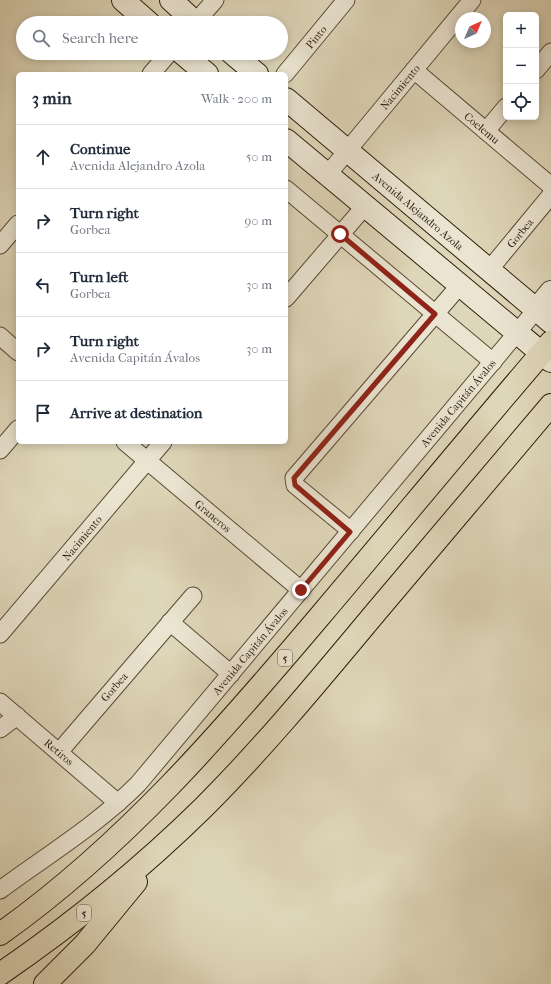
<!DOCTYPE html>
<html lang="en">
<head>
<meta charset="utf-8">
<style>
  body { margin:0; font-family:"IM FELL French Canon",serif; background:#f2f2f3; color:#1f2937 }
  .controls { position:absolute; right:12px; top:12px; display:grid; overflow:hidden; border-radius:6px; box-shadow:0 2px 10px #0003 }
  .controls button { width:36px; height:36px; display:grid; place-items:center; padding:0; border:0; border-bottom:1px solid #e0e1e3; background:#fff; color:#1f2937; font:20px sans-serif }
  .compass { position:absolute; left:455px; top:12px; width:36px; height:36px; border-radius:50%; background:#fff; box-shadow:0 2px 10px #0003; rotate:44deg }
  .stop { position:absolute; width:12px; height:12px; margin:-9px; border:3px solid #8f2418; border-radius:50%; background:#fff }
  .stop.end { background:#8f2418; border-color:#fff; box-shadow:0 1px 4px #0008 }
  .list { margin:0; padding:0; list-style:none }
  h2 { display:flex; justify-content:space-between; align-items:center; height:52px; margin:0; padding:0 16px; font-size:17px }
  h2 small { font-size:13px; font-weight:400; color:#747a83 }
  .list li { display:grid; grid-template-columns:26px 1fr auto; gap:12px; align-items:center; box-sizing:border-box; height:64px; padding:0 16px; border-top:1px solid #e0e1e3 }
  .list b { display:block; font-size:15px; white-space:nowrap }
  .list p { margin:0; font-size:13px; white-space:nowrap; color:#747a83 }
  .list em { font-size:13px; font-style:normal; color:#747a83 }
  .icon { flex:none; width:22px; height:22px; fill:none; stroke:currentColor; stroke-width:2; stroke-linecap:round; stroke-linejoin:round }
  .map { position:relative; flex:none; width:551px; height:984px; overflow:hidden }
  .search { position:absolute; background:#fff; box-shadow:0 2px 10px #0003; left:16px; top:16px; width:272px; height:44px; display:flex; align-items:center; gap:10px; box-sizing:border-box; padding:0 14px; border-radius:22px; color:#747a83; font-size:15px }
  .panel { position:absolute; background:#fff; box-shadow:0 2px 10px #0003; left:16px; top:72px; width:272px; height:372px; border-radius:6px }
  .map>svg:first-child { display:block }
</style>
</head>
<body>
<div class="map">
<svg width="551" height="984" viewBox="0 0 551 984">
  <rect width="100%" height="100%" fill="#ded6b8"/>
  <filter id="stains"><feTurbulence type="fractalNoise" baseFrequency=".005" numOctaves="4"/><feColorMatrix values="0 0 0 0 .2 0 0 0 0 .09 0 0 0 0 .02 0 0 0 .5 -.17"/></filter>
  <radialGradient id="worn" r=".72"><stop offset=".6" stop-color="#630" stop-opacity="0"/><stop offset="1" stop-color="#630" stop-opacity=".3"/></radialGradient>
  <g fill="none" stroke-linecap="round" stroke-linejoin="round">
    <!-- minor casing -->
    <g stroke="#594b37" stroke-width="19">
      <g id="minor">
        <polyline points="195,23 215,0"/>
        <polyline points="414,70 551,186"/>
        <polyline points="536,70 551,52"/>
        <polyline points="151,74 169,53"/>
        <polyline points="285,74 346,0"/>
        <polyline points="486,131 506,107"/>
        <polyline points="328,174 472,0"/>
        <polyline points="286,189 493,362"/>
        <polyline points="0,245 18,224"/>
        <polyline points="489,270 551,195"/>
        <polyline points="286,298 365,206"/>
        <polyline points="0,336 18,352"/>
        <polyline points="125,442 301,590"/>
        <polyline points="0,450 18,429"/>
        <polyline points="351,531 295,485 294,478 460,285"/>
        <polyline points="170,622 231,674"/>
        <polyline points="0,634 163,442"/>
        <polyline points="0,702 118,803"/>
        <polyline points="0,729 17,716"/>
        <polyline points="59,752 193,596"/>
        <path d="M0 890C46 856 97 825 138 784L536 310"/>
      </g>
    </g>
    <!-- tertiary casing -->
    <g stroke="#594b37" stroke-width="24">
      <polyline id="tertiary" points="536,310 551,292"/>
    </g>
    <!-- secondary casing -->
    <g stroke="#2d1d0c" stroke-width="24">
      <g id="secondary">
        <polyline points="123,0 149,23"/>
        <polyline points="171,0 196,23"/>
        <polyline points="182,53 207,74"/>
        <polyline points="232,53 257,74"/>
        <polyline points="286,99 551,322"/>
        <polyline points="286,140 551,361"/>
      </g>
    </g>
    <!-- trunk casing -->
    <g stroke="#2d1d0c" stroke-width="24">
      <g id="trunk">
        <path d="M0 934C124 846 222 732 320 616 397 525 473 433 551 342"/>
        <path d="M0 974C73 924 141 869 204 807 265 746 320 679 376 612 434 543 493 474 551 405"/>
        <polyline points="45,984 85,944 136,882"/>
      </g>
    </g>
    <!-- minor -->
    <use href="#minor" stroke="#eae4d1" stroke-width="17"/>
    <!-- tertiary -->
    <use href="#tertiary" stroke="#eae4d1" stroke-width="22"/>
    <!-- secondary -->
    <use href="#secondary" stroke="#eae4d1" stroke-width="22"/>
    <!-- trunk -->
    <use href="#trunk" stroke="#ded6b8" stroke-width="22"/>
  </g>
  <g fill="none" stroke-linecap="round" stroke-linejoin="round">
    <!-- route -->
    <polyline stroke="#8f2418" stroke-width="5" points="301,590 350,532 295,485 294,478 435,314 340,234"/>
  </g>
  <g text-anchor="middle" stroke-width="3" stroke-linejoin="round" paint-order="stroke">
    <!-- shield labels -->
    <g fill="#eae4d1" stroke="#665947" stroke-width="1">
      <rect x="278" y="650" width="14" height="16" rx="3"/>
      <rect x="77" y="905" width="14" height="16" rx="3"/>
    </g>
    <g font-size="10" font-weight="bold" fill="#2d1d0c">
      <text x="285" y="662">5</text>
      <text x="84" y="917">5</text>
    </g>
    <!-- street labels -->
    <g font-size="11" fill="#2d1d0c" stroke="#eae4d1">
      <text transform="translate(316 37) rotate(-51)" y="4">Pinto</text>
      <text transform="translate(400 87) rotate(-50)" y="4">Nacimiento</text>
      <text transform="translate(482 128) rotate(40)" y="4">Coelemu</text>
      <text transform="translate(418 211) rotate(40)" y="4">Avenida Alejandro Azola</text>
      <text transform="translate(520 233) rotate(-51)" y="4">Gorbea</text>
      <text transform="translate(458 403) rotate(-50)" y="4">Avenida Capitán Ávalos</text>
      <text transform="translate(213 516) rotate(40)" y="4">Graneros</text>
      <text transform="translate(82 538) rotate(-50)" y="4">Nacimiento</text>
      <text transform="translate(250 651) rotate(-50)" y="4">Avenida Capitán Ávalos</text>
      <text transform="translate(114 687) rotate(-49)" y="4">Gorbea</text>
      <text transform="translate(59 752) rotate(40)" y="4">Retiros</text>
    </g>
  </g>
  <rect width="100%" height="100%" filter="url(#stains)"/>
  <rect width="100%" height="100%" fill="url(#worn)"/>
</svg>
<div class="controls">
<button>+</button>
<button>−</button>
<button><svg class="icon" aria-label="locate" viewBox="0 0 24 24"><circle cx="12" cy="12" r="6"/><path d="M12 2v4M12 18v4M2 12h4M18 12h4"/></svg></button>
</div>
<svg class="compass" viewBox="-18 -18 36 36"><path d="M0-13l5 13h-10z" fill="#e53935"/><path d="M0 13l5-13h-10z" fill="#747a83"/></svg>
<div class="stop" style="left:340px;top:234px"></div>
<div class="stop end" style="left:301px;top:590px"></div>
<div class="search"><svg class="icon" aria-label="search" viewBox="0 0 24 24"><circle cx="10" cy="10" r="6"/><path d="M15 15l6 6"/></svg>Search here</div>
<section class="panel">
<h2>3 min<small>Walk · 200 m</small></h2>
<ul class="list">
<li><svg class="icon" aria-label="ahead" viewBox="0 0 24 24"><path d="M12 20V5M6 11l6-6 6 6"/></svg><div><b>Continue</b><p>Avenida Alejandro Azola</p></div><em>50 m</em></li>
<li><svg class="icon" aria-label="right" viewBox="0 0 24 24"><path d="M7 20v-9h11M14 6l5 5-5 5"/></svg><div><b>Turn right</b><p>Gorbea</p></div><em>90 m</em></li>
<li><svg class="icon" aria-label="left" viewBox="0 0 24 24"><path d="M17 20v-9H6M10 6l-5 5 5 5"/></svg><div><b>Turn left</b><p>Gorbea</p></div><em>30 m</em></li>
<li><svg class="icon" aria-label="right" viewBox="0 0 24 24"><path d="M7 20v-9h11M14 6l5 5-5 5"/></svg><div><b>Turn right</b><p>Avenida Capitán Ávalos</p></div><em>30 m</em></li>
<li><svg class="icon" aria-label="arrive" viewBox="0 0 24 24"><path d="M6 21V4h12l-3 4 3 4H6"/></svg><div><b>Arrive at destination</b></div></li>
</ul>
</section>
</div>
</body>
</html>
